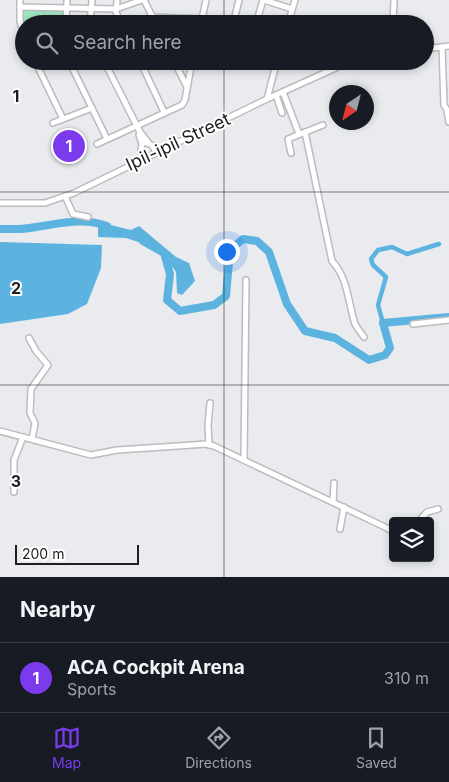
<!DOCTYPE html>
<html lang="en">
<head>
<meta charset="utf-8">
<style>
  body { margin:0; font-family:Inter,sans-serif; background:#242831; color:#f1f3f6 }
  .controls { position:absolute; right:15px; bottom:15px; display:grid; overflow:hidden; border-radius:5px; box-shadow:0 2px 8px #0003 }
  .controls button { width:45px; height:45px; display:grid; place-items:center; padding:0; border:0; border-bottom:1px solid #363941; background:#171b24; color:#f1f3f6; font:25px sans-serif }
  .compass { position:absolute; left:329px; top:85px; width:45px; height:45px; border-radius:50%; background:#171b24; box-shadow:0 2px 8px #0003; rotate:215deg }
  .scale { position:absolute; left:15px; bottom:12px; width:124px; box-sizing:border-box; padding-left:5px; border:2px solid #1e1e1f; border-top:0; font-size:14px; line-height:18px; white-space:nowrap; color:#1e1e1f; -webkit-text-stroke:4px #fff; paint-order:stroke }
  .you { position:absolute; left:226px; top:251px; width:18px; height:18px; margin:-12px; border:4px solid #fff; border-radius:50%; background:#1a73e8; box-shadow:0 0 0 8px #1a73e833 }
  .badge { display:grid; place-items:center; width:32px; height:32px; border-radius:50%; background:#7c3aed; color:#fff; font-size:16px; font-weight:700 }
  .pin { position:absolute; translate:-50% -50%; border:2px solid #fff; box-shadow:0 1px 5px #0006 }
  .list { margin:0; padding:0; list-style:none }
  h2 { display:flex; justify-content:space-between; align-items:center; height:65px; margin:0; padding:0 20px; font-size:21px }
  h2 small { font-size:16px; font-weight:400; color:#9ea1a6 }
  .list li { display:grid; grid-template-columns:32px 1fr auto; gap:15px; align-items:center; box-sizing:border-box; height:70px; padding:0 20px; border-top:1px solid #363941 }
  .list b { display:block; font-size:19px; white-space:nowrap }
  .list p { margin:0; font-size:16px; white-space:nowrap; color:#9ea1a6 }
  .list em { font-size:16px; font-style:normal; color:#9ea1a6 }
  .icon { flex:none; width:28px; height:28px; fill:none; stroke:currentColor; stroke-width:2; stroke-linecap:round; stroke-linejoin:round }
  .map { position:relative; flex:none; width:449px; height:577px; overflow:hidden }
  .search { position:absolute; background:#171b24; box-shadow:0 2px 8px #0003; left:15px; right:15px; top:15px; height:55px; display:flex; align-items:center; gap:12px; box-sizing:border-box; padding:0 18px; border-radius:28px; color:#9ea1a6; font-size:19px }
  .sheet { height:135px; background:#171b24 }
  nav { display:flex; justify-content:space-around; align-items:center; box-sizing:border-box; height:70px; border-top:1px solid #363941; background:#171b24; font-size:14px; color:#9ea1a6 }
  nav a { display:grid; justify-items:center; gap:2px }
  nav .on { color:#7c3aed }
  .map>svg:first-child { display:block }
</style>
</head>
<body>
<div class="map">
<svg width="449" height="577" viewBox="0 0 449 577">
  <rect width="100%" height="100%" fill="#eaebee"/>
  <!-- green -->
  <polygon fill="#9de7c1" points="23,9 65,9 64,24 24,24"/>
  <!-- water -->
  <g fill="#5db3df">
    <polygon points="98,222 131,230 139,226 176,257 189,263 195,281 182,295 177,293 176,272 160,249 126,238 98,237"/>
    <polygon points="0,242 102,245 101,268 87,304 68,314 0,324"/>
  </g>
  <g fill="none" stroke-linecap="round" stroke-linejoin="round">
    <!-- stream -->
    <polyline stroke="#5db3df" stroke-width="1" points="390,348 391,348"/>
    <!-- canal -->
    <polyline stroke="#5db3df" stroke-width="4.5" points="383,323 378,305 386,277 373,265 371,259 378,250 392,247 407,254 439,244"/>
    <!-- river -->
    <g stroke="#5db3df" stroke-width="8">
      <path d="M0 229C7 229 13 229 20 229 48 227 79 215 107 226"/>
      <polyline points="143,241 164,253 170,274 167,300 180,311 214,305 226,296 230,250 243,239 257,241 269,252 287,304 305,331 335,338 369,360 385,355 390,348 383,323 449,317"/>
    </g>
    <!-- minor casing -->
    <g stroke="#bbbcbf" stroke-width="8">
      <g id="minor">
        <polyline points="20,0 20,21 24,36"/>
        <polyline points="117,0 116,12 121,24"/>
        <polyline points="144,0 156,24"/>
        <polyline points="264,0 292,9"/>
        <polyline points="20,7 116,9 142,0"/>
        <polyline points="152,17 202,19"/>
        <polyline points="66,24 67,0"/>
        <polyline points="90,24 92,0"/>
        <polyline points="201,24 206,0"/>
        <polyline points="233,24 239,0"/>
        <polyline points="256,24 263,0"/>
        <polyline points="288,24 295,0"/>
        <polyline points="393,24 394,0"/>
        <polyline points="442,47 444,105 447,110 449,122"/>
        <polyline points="425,49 449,46"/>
        <polyline points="35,61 63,119"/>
        <polyline points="69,61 107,139"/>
        <polyline points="104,61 140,132"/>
        <polyline points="140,61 164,112"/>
        <polyline points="174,61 187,87"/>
        <polyline points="283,92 299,134"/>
        <polyline points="276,95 282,113"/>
        <polyline points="267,99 277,61"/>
        <polyline points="53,123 92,108"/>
        <path d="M305 132 332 261C348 278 348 302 355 324 357 328 361 333 364 337"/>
        <polyline points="97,144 182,105 185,100 192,61"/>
        <polyline points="142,144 139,135 140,132 148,142"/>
        <polyline points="291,153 288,139 323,125"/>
        <polyline points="145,157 141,149 142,144 144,142 152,145 156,152"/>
        <polyline points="65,196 73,214 88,217"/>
        <polyline points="0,203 45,203 74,193 267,99 351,61"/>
        <polyline points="413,324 449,320"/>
        <polyline points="29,338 36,351 48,365 31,389 30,413 35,423 32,439"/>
        <polyline points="0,431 91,455 117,450 163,447 206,444 214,446 387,528 393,532"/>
        <polyline points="209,445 208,425 210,403"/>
        <polyline points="244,459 246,280"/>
        <polyline points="14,492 14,460 23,437"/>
        <polyline points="333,502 334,483"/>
        <polyline points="419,521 427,512 438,509"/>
        <polyline points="340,529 344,507"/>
      </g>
    </g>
    <!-- minor -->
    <use href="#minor" stroke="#fff" stroke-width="5"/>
  </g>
  <!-- grid -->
  <path fill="none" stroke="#1e1e1f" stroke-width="1" stroke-opacity="0.55" d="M224 0V24M224 61V577M0 192H449M0 385H449"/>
  <g text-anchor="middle" stroke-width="4" stroke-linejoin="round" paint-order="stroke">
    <!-- street labels -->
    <g font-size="18" fill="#1e1e1f" stroke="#fff">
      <text transform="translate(178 142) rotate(-25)" y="6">Ipil-ipil Street</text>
    </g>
  </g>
  <g font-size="16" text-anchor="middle" font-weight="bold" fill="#1e1e1f" stroke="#fff" stroke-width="4" stroke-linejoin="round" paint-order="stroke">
    <text x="16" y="102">1</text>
    <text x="16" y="294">2</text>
    <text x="16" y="487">3</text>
  </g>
</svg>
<div class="controls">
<button><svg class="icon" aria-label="layers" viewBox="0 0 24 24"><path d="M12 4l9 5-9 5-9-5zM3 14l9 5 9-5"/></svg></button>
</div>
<svg class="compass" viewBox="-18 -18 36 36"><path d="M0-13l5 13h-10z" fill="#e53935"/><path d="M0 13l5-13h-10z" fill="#9ea1a6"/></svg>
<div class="scale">200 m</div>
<div class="you"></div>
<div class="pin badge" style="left:69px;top:146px">1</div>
<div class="search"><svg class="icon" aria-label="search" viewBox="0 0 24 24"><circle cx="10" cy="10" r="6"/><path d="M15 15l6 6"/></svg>Search here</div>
</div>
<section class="sheet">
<h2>Nearby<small></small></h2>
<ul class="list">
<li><span class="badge">1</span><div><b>ACA Cockpit Arena</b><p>Sports</p></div><em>310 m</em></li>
</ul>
</section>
<nav>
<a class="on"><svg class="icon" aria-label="map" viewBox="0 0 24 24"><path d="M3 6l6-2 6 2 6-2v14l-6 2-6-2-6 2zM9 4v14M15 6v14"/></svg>Map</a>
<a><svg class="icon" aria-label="directions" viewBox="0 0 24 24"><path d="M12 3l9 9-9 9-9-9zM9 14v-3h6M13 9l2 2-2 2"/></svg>Directions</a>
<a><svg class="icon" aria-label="saved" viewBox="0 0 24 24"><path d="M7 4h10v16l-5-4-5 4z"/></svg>Saved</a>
</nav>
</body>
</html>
